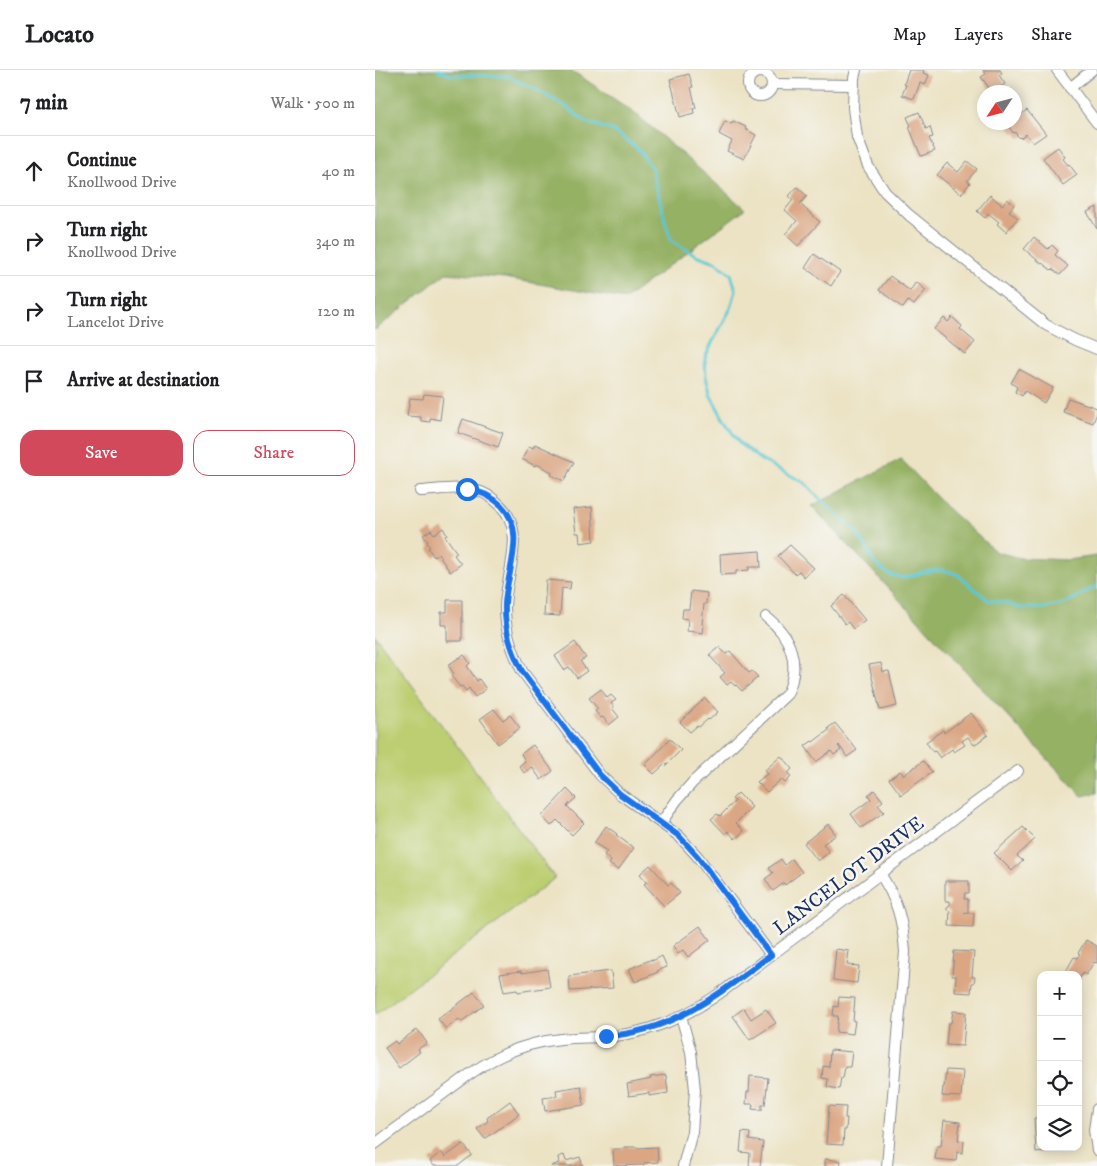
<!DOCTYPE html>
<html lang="en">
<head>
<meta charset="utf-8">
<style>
  body { margin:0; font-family:"IM FELL DW Pica",serif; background:#f6f6f6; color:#202124 }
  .controls { position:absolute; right:15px; bottom:15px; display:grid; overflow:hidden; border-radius:10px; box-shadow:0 2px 12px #0003 }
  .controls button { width:45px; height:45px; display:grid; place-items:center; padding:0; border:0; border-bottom:1px solid #e0e0e0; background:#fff; color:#202124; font:25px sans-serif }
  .compass { position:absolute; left:602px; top:15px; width:45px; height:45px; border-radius:50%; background:#fff; box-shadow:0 2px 12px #0003; rotate:234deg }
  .stop { position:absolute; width:15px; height:15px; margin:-11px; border:4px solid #1a73e8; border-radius:50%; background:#fff }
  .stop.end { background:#1a73e8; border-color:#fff; box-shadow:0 1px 5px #0008 }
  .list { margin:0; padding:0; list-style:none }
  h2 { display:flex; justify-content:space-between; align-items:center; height:65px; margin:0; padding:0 20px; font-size:21px }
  h2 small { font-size:16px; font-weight:400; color:#757577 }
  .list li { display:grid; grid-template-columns:32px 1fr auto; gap:15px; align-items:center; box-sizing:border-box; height:70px; padding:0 20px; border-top:1px solid #e0e0e0 }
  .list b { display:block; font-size:19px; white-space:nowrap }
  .list p { margin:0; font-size:16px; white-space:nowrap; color:#757577 }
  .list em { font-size:16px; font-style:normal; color:#757577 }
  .actions { display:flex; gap:10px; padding:15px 20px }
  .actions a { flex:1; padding:11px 0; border:1px solid #d1495b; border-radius:15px; text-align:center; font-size:18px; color:#d1495b }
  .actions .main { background:#d1495b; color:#fff }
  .icon { flex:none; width:28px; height:28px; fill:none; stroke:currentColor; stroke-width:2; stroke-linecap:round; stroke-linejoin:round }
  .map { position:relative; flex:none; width:722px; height:1096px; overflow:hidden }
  header { display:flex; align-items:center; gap:30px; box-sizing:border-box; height:70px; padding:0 25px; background:#fff; border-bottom:1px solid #e0e0e0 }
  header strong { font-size:24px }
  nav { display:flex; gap:28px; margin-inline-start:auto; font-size:18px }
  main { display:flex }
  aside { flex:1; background:#fff }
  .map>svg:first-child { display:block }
</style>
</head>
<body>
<header>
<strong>Locato</strong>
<nav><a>Map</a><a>Layers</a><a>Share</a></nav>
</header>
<main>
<aside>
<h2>7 min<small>Walk · 500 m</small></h2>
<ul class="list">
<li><svg class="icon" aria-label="ahead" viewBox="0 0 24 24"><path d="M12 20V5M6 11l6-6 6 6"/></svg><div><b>Continue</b><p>Knollwood Drive</p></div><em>40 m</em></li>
<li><svg class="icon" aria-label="right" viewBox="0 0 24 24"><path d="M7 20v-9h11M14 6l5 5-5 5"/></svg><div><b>Turn right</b><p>Knollwood Drive</p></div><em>340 m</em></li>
<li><svg class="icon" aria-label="right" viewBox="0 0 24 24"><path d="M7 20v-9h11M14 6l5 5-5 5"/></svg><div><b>Turn right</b><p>Lancelot Drive</p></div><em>120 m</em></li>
<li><svg class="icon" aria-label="arrive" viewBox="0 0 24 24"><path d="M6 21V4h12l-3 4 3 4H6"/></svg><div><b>Arrive at destination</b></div></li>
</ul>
<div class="actions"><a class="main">Save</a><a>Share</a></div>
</aside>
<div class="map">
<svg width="722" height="1096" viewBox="0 0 722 1096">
  <rect width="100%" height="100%" fill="#f6f6f2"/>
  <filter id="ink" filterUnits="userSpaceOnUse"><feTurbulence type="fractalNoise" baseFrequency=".02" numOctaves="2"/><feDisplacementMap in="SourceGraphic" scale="10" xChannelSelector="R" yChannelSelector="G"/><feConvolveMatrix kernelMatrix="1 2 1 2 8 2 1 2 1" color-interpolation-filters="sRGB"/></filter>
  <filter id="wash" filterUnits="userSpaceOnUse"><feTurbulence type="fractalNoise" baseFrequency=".0096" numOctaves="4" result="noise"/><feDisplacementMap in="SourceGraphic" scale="20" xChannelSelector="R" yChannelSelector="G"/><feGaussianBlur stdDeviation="1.12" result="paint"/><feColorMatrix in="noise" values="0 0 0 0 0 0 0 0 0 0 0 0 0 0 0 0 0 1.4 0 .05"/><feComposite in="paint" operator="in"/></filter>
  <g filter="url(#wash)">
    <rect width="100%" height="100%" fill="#ece3c4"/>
    <!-- green -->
    <polygon fill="#bcce71" stroke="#6c7e68" points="0,565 180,808 0,945"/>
    <!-- forest -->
    <g fill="#95b163" stroke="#587060">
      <polygon points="0,0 196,0 260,43 370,139 250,229 130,208 71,203 0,260"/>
      <polygon points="526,389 571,437 621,482 645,488 693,490 722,486 722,723 707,726 437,436"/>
    </g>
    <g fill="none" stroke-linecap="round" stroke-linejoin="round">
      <!-- stream -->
      <polyline stroke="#5ac7d2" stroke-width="3" points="63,0 76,5 132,6 160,19 190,36 211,52 237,60 263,79 277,98 292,158 297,171 321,185 341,192 356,204 361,220 356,238 337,273 330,288 331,307 336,326 349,350 364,373 386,390 430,413 446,430 480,460 491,477 499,493 513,504 528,508 549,502 568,500 582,504 613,530 631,533 645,538 669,538 689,534 722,516"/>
    </g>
    <g id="blocks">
      <!-- building -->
      <g fill="#daa683">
        <polygon points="534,0 549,0 548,3 554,5 550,15 545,13 539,29 527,25 531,15 529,14"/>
        <polygon points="608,0 625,0 627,3 624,5 630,14 621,20 619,17 615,19 606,7 611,4"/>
        <polygon points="314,4 318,17 316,17 321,38 318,38 319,43 305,47 295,9"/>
        <polygon points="652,40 671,64 658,73 651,64 646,68 645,67 644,68 640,62 638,63 631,52 640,52 640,46 641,45 642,47"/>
        <polygon points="544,42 551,59 555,57 558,67 554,68 560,81 546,86 534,57 536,56 532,47"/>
        <polygon points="350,51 357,54 358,51 371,57 370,59 381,65 369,89 352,81 357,71 344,64"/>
        <polygon points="683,77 690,87 688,89 693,95 694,94 702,105 688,115 668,88"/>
        <polygon points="592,91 602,99 592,111 595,113 586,124 562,105 572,93 583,102"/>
        <polygon points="422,117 432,126 425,134 445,152 423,176 410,164 422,151 410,140 418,130 414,126"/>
        <polygon points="615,125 627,135 632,129 639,135 634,141 643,148 631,162 622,154 624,152 613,143 610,148 602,141"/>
        <polygon points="722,137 722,159 712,142"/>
        <polygon points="659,167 673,179 677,175 683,181 680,185 693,196 685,205 677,199 676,200 667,193 667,194 649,179"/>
        <polygon points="439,184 465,202 456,216 430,198"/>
        <polygon points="515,206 535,221 541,212 551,220 539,235 533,231 528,238 504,220"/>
        <polygon points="577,247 587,256 585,259 600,272 590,284 559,259 569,248 573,252"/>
        <polygon points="644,299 678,318 669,333 650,321 647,326 640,322 642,317 636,313"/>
        <polygon points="49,324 68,326 65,350 55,348 55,352 46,351 46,347 32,346 35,328 48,329"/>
        <polygon points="693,328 722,338 722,343 718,353 688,342"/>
        <polygon points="88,349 128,363 123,377 83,363"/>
        <polygon points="160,374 199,392 189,411 176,405 177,402 161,394 160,396 147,389 154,376 158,378"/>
        <polygon points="217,437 219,471 205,473 204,463 201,463 198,439"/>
        <polygon points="68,458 72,465 70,466 82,483 79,485 86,494 75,502 63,484 59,487 53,478 55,477 52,473 53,472 48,465 56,460 59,464"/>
        <polygon points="415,475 439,498 429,507 424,501 420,504 403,486"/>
        <polygon points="385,481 386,497 374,497 374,500 361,501 361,504 346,505 345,484"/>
        <polygon points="171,510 196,512 195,519 187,518 185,546 169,545"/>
        <polygon points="316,521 332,523 331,534 329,534 327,554 329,555 328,563 312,561 313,549 307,548 308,539 314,539"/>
        <polygon points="469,525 490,550 478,559 473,552 470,554 456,536"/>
        <polygon points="72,530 87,530 87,571 72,571 72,555 66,555 66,542 72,542"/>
        <polygon points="200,572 211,588 205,591 212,601 202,608 194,597 189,600 180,586"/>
        <polygon points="344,577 351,584 355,581 374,603 377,601 383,607 367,621 361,615 360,616 356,612 352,615 345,607 350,603 334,585"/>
        <polygon points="89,585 95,593 92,596 102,611 104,609 111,619 100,627 94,618 91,621 87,616 85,617 76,606 79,604 73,595 85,587 85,588"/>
        <polygon points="506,593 508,602 514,601 522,636 505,640 494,595"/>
        <polygon points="226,619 232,628 236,625 241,630 236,633 239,637 237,638 244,647 234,655 228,647 226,648 220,641 223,639 214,628"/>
        <polygon points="330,628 343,642 334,650 333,649 324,657 322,656 315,662 305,652"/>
        <polygon points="119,639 128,650 135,645 145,658 123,674 105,649"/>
        <polygon points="596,643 613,665 599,675 593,667 587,671 590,675 579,682 577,679 565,688 560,681 558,682 551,672 568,660 569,663"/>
        <polygon points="460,653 482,680 472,687 464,675 463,676 466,680 459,685 456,681 441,692 430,676 437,671 438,672 454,660 453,658"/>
        <polygon points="295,669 306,680 290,696 289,695 279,704 270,695"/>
        <polygon points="158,675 178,701 166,710 157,697 149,703 144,696 150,691 146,684"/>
        <polygon points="406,686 417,699 413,703 416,707 410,713 406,709 392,722 382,712 392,704 389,701"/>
        <polygon points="548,691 557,702 526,725 514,709 525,701 529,705"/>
        <polygon points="192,719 201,728 192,736 209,753 197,765 182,750 176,756 167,746"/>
        <polygon points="499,720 508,731 503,735 509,742 486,758 476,744 496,729 493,725"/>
        <polygon points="363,723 377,737 361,753 369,761 360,769 353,761 350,764 336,749 342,744 345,746 360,731 357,729"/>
        <polygon points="453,754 461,765 448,774 454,782 443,791 429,773"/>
        <polygon points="231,756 242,764 241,765 259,778 243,800 234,794 236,791 229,785 232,781 219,773"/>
        <polygon points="648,757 660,769 642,786 648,791 637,801 619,783"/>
        <polygon points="406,789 410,795 417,789 427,802 410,815 409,813 398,821 390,809 398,803 394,798"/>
        <polygon points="275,795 293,815 296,813 305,823 289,836 269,814 272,812 265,804"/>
        <polygon points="570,811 594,811 594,823 590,823 589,829 593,829 593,842 589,843 599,843 598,857 574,856 575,841 572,840 572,837 575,835 575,831 570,831"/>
        <polygon points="325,856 335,870 313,887 308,880 303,884 298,876"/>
        <polygon points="711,870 722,876 722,893 719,892 711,905 708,903 703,911 703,905 689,905 699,887 702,888 705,884 703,883"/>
        <polygon points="461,879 474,881 472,895 484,896 482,913 458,910"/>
        <polygon points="579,881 599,882 597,907 600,907 599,913 597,913 596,923 580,922 581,906 577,906"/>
        <polygon points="287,886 292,897 282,901 283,902 260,912 254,899 277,889 277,891"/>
        <polygon points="172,899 175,917 143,922 142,920 129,922 125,904 146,901 147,903"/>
        <polygon points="236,901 238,918 195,921 194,906"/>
        <polygon points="99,922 109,935 86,952 84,949 71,959 63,949"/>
        <polygon points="464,927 480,928 478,951 480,951 478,964 461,962 463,946 458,946 459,936 463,937"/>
        <polygon points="369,938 376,949 391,939 401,953 375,970 358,946"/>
        <polygon points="578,941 591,942 588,976 571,975 573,953 576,953"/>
        <polygon points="42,959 52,973 43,979 45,982 24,998 10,978 20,971 22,974"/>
        <polygon points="455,980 477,982 475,997 470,997 468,1008 466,1008 464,1019 452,1017 453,1009 447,1008 448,996 454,997"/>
        <polygon points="571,1000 588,1001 586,1027 567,1026 568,1017 569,1017"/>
        <polygon points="291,1005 293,1023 274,1026 274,1023 254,1026 252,1014 276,1009 275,1007"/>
        <polygon points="375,1006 393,1008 390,1035 387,1035 387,1040 377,1039 378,1034 371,1034 372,1022 374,1022"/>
        <polygon points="206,1016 209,1035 170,1041 168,1028 182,1026 181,1020"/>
        <polygon points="135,1031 144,1044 110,1069 102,1059 113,1051 112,1048"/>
        <polygon points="454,1036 471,1037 470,1048 472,1048 471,1060 469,1060 468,1075 451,1074"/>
        <polygon points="659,1048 666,1048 666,1077 676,1077 677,1081 661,1083"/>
        <polygon points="569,1050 585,1052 583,1070 589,1071 588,1083 582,1082 581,1091 560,1089 562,1076 566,1076"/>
        <polygon points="367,1062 375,1063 374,1070 388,1072 385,1096 374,1096 375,1083 365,1082"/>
        <polygon points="88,1074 97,1085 83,1096 59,1096 55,1091 66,1082 70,1087"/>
        <polygon points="249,1077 262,1077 262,1078 282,1077 283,1092 269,1093 269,1095 239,1096 238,1079 249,1079"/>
        <polygon points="189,1085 191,1091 205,1087 208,1096 176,1096 184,1093 183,1087"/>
        <polygon points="450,1089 466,1091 465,1096 450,1096"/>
      </g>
    </g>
  </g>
  <g filter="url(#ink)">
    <use href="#blocks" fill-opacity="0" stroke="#848991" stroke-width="1"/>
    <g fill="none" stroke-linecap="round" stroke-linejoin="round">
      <!-- minor casing -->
      <g stroke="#848991" stroke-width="12">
        <g id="minor">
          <polyline points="481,0 479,8 478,38 482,67 493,96 510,122 534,145 671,255 700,270 722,279"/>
          <polyline points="682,0 722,53"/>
          <circle cx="385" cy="14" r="12"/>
          <polyline points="397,14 479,15"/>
          <polyline points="695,18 717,0"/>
          <path d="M45 421C63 420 85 416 103 421 111 423 119 429 125 435 153 462 130 505 130 538 130 561 137 580 147 601L225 705 245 724 304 766 323 787 396 885"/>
          <path d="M286 753 302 730 318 712 412 624C426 595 416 565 391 547"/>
          <path d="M505 804C522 828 528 852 530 882L512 1096"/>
          <polyline points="306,946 316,982 320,1020 317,1062 308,1096"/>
          <polyline points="722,1039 719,1060 722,1080"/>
          <path d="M0 1074 95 1004C122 985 153 972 186 969 204 967 222 968 240 966 279 961 316 944 348 921L643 701"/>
        </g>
      </g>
      <!-- minor -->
      <use href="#minor" stroke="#fff" stroke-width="10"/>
    </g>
  </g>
  <g fill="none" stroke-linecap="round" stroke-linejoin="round" filter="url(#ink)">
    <!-- route -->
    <path stroke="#1a73e8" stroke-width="6" d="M92 419C105 421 116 426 126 435 153 462 131 503 130 534 129 559 136 579 147 601L225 705 245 724 304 766 323 787 396 885C344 924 298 962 231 966"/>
  </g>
  <g text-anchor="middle" stroke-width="5" stroke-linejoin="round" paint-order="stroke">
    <!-- street labels -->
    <g font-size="20" fill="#1b2f5e" stroke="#f6f6f2">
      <text transform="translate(473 805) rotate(-37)" y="7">LANCELOT DRIVE</text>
    </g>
  </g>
</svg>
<div class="controls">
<button>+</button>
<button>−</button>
<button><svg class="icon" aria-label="locate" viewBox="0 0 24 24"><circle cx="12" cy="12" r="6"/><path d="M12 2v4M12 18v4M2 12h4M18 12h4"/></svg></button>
<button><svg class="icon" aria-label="layers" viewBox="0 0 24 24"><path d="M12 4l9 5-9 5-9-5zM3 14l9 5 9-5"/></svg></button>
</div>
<svg class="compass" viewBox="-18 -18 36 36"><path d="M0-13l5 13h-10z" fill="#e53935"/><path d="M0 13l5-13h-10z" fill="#757577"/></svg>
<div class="stop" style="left:92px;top:419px"></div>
<div class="stop end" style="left:231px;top:966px"></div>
</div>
</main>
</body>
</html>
